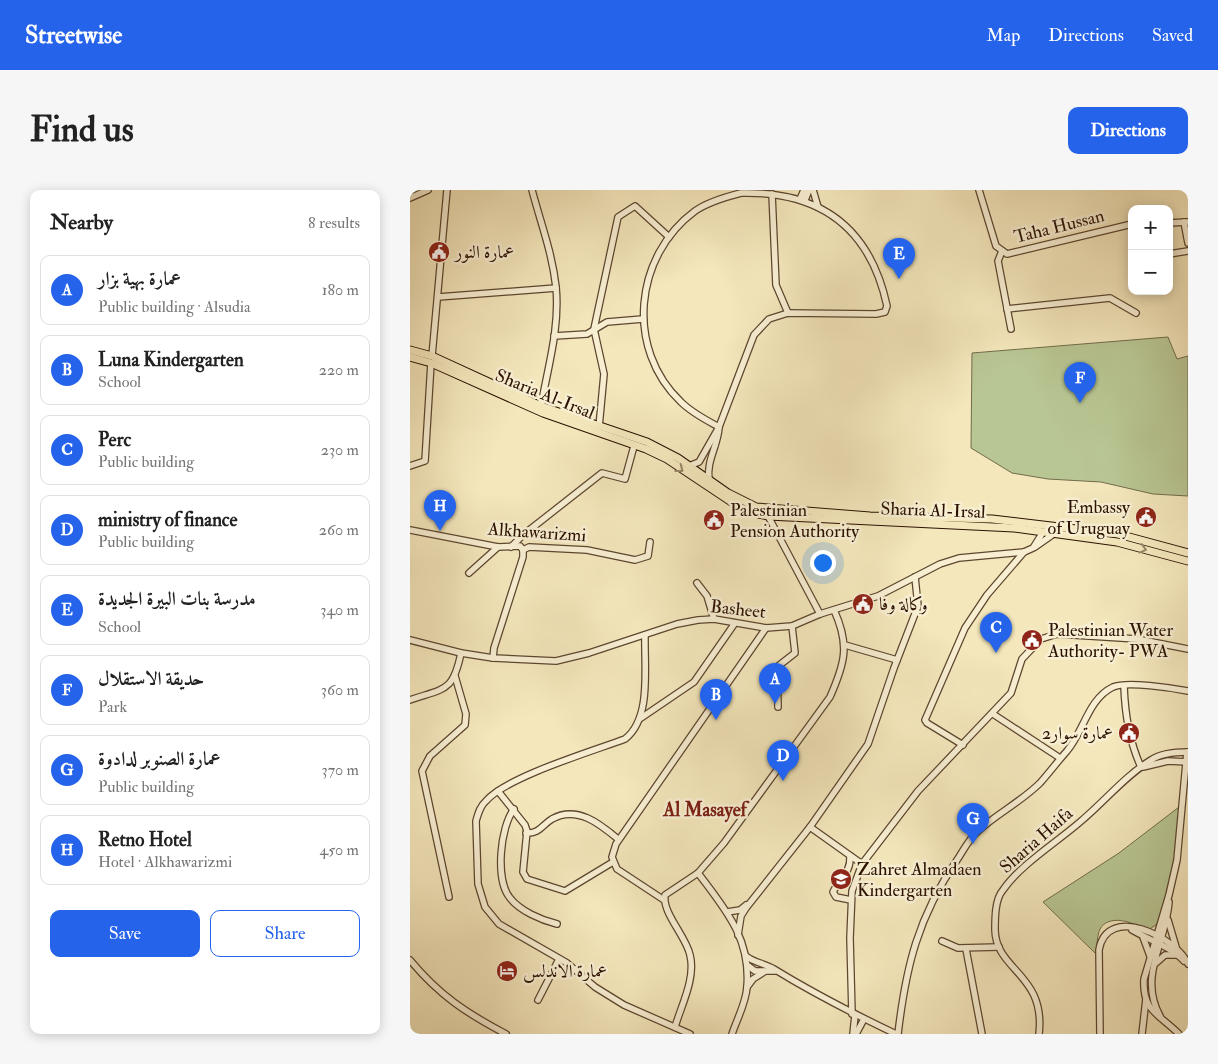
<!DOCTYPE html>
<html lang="en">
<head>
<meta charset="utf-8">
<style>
  body { margin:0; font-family:"IM FELL Double Pica",Amiri,serif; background:#f6f6f6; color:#222 }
  .controls { position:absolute; right:15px; top:15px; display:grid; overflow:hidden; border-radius:10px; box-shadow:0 2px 12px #0003 }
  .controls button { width:45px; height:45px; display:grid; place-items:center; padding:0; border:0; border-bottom:1px solid #e0e0e0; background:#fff; color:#222; font:25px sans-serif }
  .you { position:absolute; left:412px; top:372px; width:18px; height:18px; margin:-12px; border:4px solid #fff; border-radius:50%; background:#1a73e8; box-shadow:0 0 0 8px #1a73e833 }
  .badge { display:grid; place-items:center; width:32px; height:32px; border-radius:50%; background:#2563eb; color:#fff; font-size:16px; font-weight:700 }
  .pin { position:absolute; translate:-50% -41px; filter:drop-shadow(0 1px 2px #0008) }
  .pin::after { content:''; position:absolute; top:26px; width:18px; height:15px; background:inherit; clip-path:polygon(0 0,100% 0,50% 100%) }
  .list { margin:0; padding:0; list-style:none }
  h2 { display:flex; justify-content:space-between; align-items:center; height:65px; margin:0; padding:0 20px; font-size:21px }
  h2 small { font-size:16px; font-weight:400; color:#767676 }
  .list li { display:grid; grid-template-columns:32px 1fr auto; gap:15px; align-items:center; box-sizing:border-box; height:70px; margin:0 10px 10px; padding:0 10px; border:1px solid #e0e0e0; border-radius:10px }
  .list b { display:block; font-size:19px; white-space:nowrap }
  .list p { margin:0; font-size:16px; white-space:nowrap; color:#767676 }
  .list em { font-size:16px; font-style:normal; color:#767676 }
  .actions { display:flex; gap:10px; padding:15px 20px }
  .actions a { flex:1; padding:11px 0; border:1px solid #2563eb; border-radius:10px; text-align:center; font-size:18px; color:#2563eb }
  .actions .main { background:#2563eb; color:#fff }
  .map { position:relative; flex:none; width:778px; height:844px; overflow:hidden; border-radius:10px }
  header { display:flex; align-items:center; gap:30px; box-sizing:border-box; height:70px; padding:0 25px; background:#2563eb; color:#fff }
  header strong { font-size:24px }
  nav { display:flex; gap:28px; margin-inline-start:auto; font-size:18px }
  .intro { display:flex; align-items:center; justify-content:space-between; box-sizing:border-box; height:120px; padding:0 30px }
  h1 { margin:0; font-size:35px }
  .button { padding:12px 22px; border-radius:10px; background:#2563eb; color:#fff; font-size:18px; font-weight:700 }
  main { display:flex; gap:30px; padding:0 30px }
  aside { flex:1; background:#fff; border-radius:10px; box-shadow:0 2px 12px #0003 }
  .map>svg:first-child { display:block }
</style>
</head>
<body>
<header>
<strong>Streetwise</strong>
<nav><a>Map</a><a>Directions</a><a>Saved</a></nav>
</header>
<div class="intro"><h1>Find us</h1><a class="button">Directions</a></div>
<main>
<aside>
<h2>Nearby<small>8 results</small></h2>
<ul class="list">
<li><span class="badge">A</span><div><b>عمارة بهية بزار</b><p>Public building · Alsudia</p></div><em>180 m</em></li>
<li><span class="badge">B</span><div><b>Luna Kindergarten</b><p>School</p></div><em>220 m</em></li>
<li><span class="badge">C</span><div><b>Perc</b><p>Public building</p></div><em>230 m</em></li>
<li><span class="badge">D</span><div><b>ministry of finance</b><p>Public building</p></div><em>260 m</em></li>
<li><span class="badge">E</span><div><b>مدرسة بنات البيرة الجديدة</b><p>School</p></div><em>340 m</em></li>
<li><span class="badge">F</span><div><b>حديقة الاستقلال</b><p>Park</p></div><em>360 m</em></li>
<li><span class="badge">G</span><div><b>عمارة الصنوبر لدادوة</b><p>Public building</p></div><em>370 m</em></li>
<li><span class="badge">H</span><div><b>Retno Hotel</b><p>Hotel · Alkhawarizmi</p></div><em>450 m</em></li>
</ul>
<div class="actions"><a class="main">Save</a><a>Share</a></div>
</aside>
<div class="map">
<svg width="778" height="844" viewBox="0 0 778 844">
  <rect width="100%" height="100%" fill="#f4e7bc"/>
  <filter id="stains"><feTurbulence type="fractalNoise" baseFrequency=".004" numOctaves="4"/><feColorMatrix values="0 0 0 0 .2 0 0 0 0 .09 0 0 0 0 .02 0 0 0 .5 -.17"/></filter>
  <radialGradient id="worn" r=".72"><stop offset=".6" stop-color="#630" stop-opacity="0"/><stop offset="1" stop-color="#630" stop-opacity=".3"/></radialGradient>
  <!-- green -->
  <g fill="#b8c693" stroke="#716b4a">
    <polygon points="758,147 767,169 778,166 778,306 743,304 691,292 638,289 602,283 561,258 562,163"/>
    <path d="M773 614 769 657 750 732 737 741H733C725 731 698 724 690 739 687 745 687 757 686 764L633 712 709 663Z"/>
  </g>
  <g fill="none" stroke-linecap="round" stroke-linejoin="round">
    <!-- minor casing -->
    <g stroke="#5c462f" stroke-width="8">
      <g id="minor">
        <path d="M122 0C131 34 142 62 146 97 150 137 138 177 131 216"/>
        <polyline points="403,0 408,17"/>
        <polyline points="569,0 586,56 597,64 722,34"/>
        <path d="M331 3C410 1 460 37 477 116L475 122 466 124 378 123 359 129 344 145 309 237C296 230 282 223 271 212 215 159 224 66 285 21 298 12 315 7 331 3Z"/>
        <polyline points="362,4 366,95 378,123"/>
        <polyline points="0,8 18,0"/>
        <polyline points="390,9 394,0"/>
        <polyline points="395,10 399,0"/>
        <polyline points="774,32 778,53"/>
        <polyline points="759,33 777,32"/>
        <polyline points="592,61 588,71 601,139"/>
        <polyline points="759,64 778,61"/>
        <polyline points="28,107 146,98"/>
        <polyline points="597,119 700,108 726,123"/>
        <polyline points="144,146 177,144 197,132 233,129"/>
        <polyline points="22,166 37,0"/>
        <polyline points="189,237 194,184 184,139 208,27 225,16 259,47"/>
        <polyline points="0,276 15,271 21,173"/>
        <polyline points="279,276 289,272 309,237"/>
        <path d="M299 290C296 271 308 256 309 237"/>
        <polyline points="358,326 410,424"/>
        <polyline points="0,340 88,357 110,356 113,360"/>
        <polyline points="101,357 113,345 192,283 215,289 224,256"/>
        <polyline points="625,357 645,343"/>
        <polyline points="113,360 119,357 177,360 225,370 238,366 240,352"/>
        <polyline points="59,383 88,357"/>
        <polyline points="287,393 297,406 304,429"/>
        <path d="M235 445C234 477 242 528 215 549 183 561 96 587 76 611 70 616 68 624 66 631L68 694 75 717 89 734 157 773 185 797 214 815 280 844"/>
        <polyline points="0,450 51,463 83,468 146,471 179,463 267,434 288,430 304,429 356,438 382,436 410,424 468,406 530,374 549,368 614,362 623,358 633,342"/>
        <polyline points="435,455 487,470"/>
        <polyline points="83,468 84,458 113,367 113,360"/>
        <path d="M714 496C715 525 719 551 731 577"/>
        <path d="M0 510C35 498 43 502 51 463"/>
        <polyline points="368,517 367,477 385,463 382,436"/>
        <polyline points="583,524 650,568"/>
        <polyline points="231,528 284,492 325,433"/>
        <polyline points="553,555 517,533 515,530 555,438 577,405 614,362"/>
        <polyline points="733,577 758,571 778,572"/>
        <polyline points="88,601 115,635 117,641 113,682 117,689 155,701 203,672"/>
        <path d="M104 619C90 637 85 690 100 708 110 721 131 730 147 734"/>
        <polyline points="400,637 452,674"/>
        <path d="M116 643C129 644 132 635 142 629 167 615 190 634 208 649"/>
        <path d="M440 666C441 683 430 688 423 702L426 707 441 710"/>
        <path d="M288 683C315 719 341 748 337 797 336 813 327 829 322 844"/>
        <polyline points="39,707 12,581 20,566 55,535 56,524 45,486"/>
        <polyline points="254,710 207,679 202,667 206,654 356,438"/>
        <polyline points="317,722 330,720 336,715"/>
        <polyline points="758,730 766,757"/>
        <path d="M722 740C739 750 760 756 774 771"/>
        <polyline points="328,745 331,726 336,718 400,637 458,554 484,478 508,416 505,387"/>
        <polyline points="733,747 740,766"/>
        <polyline points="532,751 548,758 589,757"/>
        <polyline points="556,759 572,844"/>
        <path d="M336 766C344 773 354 773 364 779 403 803 444 824 486 844"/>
        <path d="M0 770C29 805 56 823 96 844"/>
        <polyline points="746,773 755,765 766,765"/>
        <polyline points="337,775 345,781 365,781"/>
        <polyline points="337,797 343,789 354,782"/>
        <polyline points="128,810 149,769"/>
        <polyline points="442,824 440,748 442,701 452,674 508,601 601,503 612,469 631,449 647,444 727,449 778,459"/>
        <path d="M750 826C728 786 756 753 759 712"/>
        <path d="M265 837C271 816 286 788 280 765 276 746 252 723 255 705L288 683 314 653 420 507C435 473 440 455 424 420"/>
        <polyline points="443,844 445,825"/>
        <polyline points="446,844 454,829"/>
        <path d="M488 844C496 776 508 727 547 670 553 661 559 649 567 642 586 624 611 612 630 593 639 583 648 571 657 561 674 541 678 509 703 497 717 491 762 498 778 501"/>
        <path d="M629 844C636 784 586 781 585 740 585 728 585 709 593 700 610 675 647 652 670 632 694 612 715 586 741 570 751 563 767 562 778 562"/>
        <path d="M690 844 689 760C697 713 766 747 778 774"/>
        <polyline points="732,844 736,809"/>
        <path d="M769 844C749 824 732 821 734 789L759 705 767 670 777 562"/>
      </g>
    </g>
    <!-- major casing -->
    <g stroke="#2a1000" stroke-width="9">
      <g id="major">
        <polyline points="0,160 22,166 131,216 237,252 268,268 318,303 346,317 460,326 582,329 708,344 778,363"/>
        <polyline points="0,167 21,173 133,223 236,259 257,269 329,317 339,322 358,326 604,338 707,352 778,371"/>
      </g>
    </g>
    <!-- minor -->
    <use href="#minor" stroke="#f8efd3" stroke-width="5.5"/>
    <!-- major -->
    <use href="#major" stroke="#f4e7bc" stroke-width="7"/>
  </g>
  <!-- one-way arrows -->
  <defs><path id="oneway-chevron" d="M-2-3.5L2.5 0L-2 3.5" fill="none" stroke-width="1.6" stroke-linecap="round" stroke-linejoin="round" transform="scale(1.25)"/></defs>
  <g stroke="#998667">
    <use href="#oneway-chevron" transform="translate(270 279) rotate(37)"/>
    <use href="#oneway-chevron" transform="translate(733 359) rotate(15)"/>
  </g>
  <!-- icons -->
  <defs>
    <g id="civic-disc" transform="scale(1.125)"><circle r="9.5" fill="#8f2418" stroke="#f8efd3"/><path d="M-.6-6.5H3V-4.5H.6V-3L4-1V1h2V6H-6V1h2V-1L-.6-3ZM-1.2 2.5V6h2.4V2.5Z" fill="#fff"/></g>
    <g id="school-disc" transform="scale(1.125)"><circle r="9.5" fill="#8f2418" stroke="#f8efd3"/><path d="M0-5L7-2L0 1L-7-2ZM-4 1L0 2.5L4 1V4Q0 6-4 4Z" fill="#fff"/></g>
    <g id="hotel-disc" transform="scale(1.125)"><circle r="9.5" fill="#8f2418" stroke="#f8efd3"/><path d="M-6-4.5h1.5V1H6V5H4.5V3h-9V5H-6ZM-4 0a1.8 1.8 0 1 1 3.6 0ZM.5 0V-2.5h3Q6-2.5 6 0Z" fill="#fff"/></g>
  </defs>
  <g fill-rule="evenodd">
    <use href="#civic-disc" x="29" y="62"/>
    <use href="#civic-disc" x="736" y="327"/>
    <use href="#civic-disc" x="304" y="330"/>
    <use href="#civic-disc" x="453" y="414"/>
    <use href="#civic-disc" x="622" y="450"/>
    <use href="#civic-disc" x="719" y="543"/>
    <use href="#school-disc" x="431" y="689"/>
    <use href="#hotel-disc" x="97" y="781"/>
  </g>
  <g text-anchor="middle" stroke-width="5" stroke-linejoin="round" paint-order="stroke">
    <!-- street labels -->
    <g font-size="18" fill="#2a1000" stroke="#f8efd3">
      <text transform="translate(649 36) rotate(-14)" y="6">Taha Hussan</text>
      <text transform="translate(135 204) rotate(22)" y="6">Sharia Al-Irsal</text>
      <text transform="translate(523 320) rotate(2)" y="6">Sharia Al-Irsal</text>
      <text transform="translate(127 342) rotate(4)" y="6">Alkhawarizmi</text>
      <text transform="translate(328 419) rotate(6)" y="6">Basheet</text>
      <text transform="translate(626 650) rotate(-41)" y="6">Sharia Haifa</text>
    </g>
    <!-- poi labels -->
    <g font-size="18" fill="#2a1000" stroke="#f8efd3" text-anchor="start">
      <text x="45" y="68">عمارة النور</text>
      <text x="720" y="323" text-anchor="end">Embassy<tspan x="720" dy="21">of Uruguay</tspan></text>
      <text x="320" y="326">Palestinian<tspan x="320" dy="21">Pension Authority</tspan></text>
      <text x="469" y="420">وكالة وفا</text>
      <text x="638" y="446">Palestinian Water<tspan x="638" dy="21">Authority- PWA</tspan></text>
      <text x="703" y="549" text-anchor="end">عمارة سوار2</text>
      <text x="447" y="685">Zahret Almadaen<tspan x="447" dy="21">Kindergarten</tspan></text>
      <text x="113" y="787">عمارة الاندلس</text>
    </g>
    <!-- neighbourhood labels -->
    <g font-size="19" font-weight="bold" fill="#7a1f14" stroke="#f8efd3">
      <text x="295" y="626">Al Masayef</text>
    </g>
  </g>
  <rect width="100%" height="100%" filter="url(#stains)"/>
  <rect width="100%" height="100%" fill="url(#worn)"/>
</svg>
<div class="controls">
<button>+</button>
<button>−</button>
</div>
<div class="you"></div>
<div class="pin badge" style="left:365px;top:514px">A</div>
<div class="pin badge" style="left:306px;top:530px">B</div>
<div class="pin badge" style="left:586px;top:463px">C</div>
<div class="pin badge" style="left:373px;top:591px">D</div>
<div class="pin badge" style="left:489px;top:89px">E</div>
<div class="pin badge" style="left:670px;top:213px">F</div>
<div class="pin badge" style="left:563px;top:654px">G</div>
<div class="pin badge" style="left:30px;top:341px">H</div>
</div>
</main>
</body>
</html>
